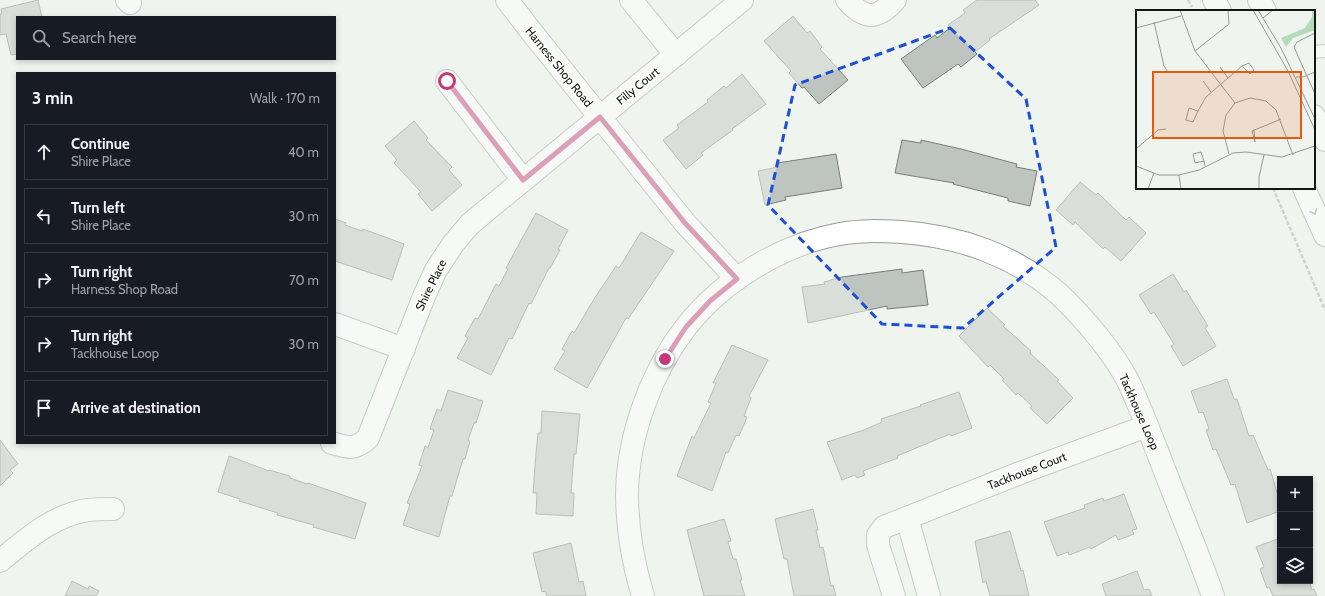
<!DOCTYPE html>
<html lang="en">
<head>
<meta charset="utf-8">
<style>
  body { margin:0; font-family:Cabin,sans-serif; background:#242831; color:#f1f3f6 }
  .controls { position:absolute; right:12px; bottom:12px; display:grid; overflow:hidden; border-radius:0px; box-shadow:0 2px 6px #0003 }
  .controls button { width:36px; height:36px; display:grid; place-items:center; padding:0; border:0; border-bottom:1px solid #363941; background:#171b24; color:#f1f3f6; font:20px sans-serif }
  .stop { position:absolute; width:12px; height:12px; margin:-9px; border:3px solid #c43a74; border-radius:50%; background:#fff }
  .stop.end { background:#c43a74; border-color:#fff; box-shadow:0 1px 4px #0008 }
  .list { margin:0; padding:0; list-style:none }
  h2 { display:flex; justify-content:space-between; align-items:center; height:52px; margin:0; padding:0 16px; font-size:17px }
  h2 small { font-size:13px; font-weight:400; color:#9ea1a6 }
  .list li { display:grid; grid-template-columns:26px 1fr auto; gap:12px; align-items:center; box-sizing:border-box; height:56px; margin:0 8px 8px; padding:0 8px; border:1px solid #363941; border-radius:0px }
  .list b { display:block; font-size:15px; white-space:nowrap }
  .list p { margin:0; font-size:13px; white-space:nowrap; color:#9ea1a6 }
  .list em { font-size:13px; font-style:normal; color:#9ea1a6 }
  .icon { flex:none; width:22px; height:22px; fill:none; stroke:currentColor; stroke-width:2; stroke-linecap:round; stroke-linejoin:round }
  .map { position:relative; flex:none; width:1325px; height:596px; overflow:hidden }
  .search { position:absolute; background:#171b24; box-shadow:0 2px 6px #0003; left:16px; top:16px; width:320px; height:44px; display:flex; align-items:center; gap:10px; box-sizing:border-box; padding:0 14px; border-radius:0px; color:#9ea1a6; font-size:15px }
  .panel { position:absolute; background:#171b24; box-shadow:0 2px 6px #0003; left:16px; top:72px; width:320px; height:372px; border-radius:0px }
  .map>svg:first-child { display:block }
</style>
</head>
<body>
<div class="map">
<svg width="1325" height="596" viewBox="0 0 1325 596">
  <rect width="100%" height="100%" fill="#eff4ef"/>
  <!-- building -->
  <g fill="#bec4bf" stroke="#797e79">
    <polygon points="38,0 42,17 17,17 17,54 11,55 6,34 0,35 0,14 2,14 1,9"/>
    <polygon points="977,0 1035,0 1039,5 989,39 990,40 975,52 977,54 961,67 958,64 923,88 901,59 935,35 937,38 950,28 948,25 965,13 963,10"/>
    <polygon points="793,16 807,33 810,31 822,47 820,49 848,80 819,104 804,87 802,88 789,73 791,71 764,41"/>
    <polygon points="742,74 766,104 732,129 733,130 701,153 703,155 686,169 663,140 679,128 677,125 708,102 707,100 724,86 726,88"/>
    <polygon points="414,121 428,138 426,140 452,167 449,170 462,185 432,211 418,194 421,192 394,163 397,160 385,146"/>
    <polygon points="902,140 921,143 921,140 961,149 1017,164 1016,167 1037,171 1030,206 1008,201 1008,198 953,184 954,183 895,173"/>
    <polygon points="836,154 842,188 785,197 786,200 765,205 758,171 778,167 777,163"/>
    <polygon points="1080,182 1096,195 1098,193 1126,220 1129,217 1146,233 1121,261 1105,247 1103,249 1075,222 1073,225 1056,210"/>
    <polygon points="536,213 568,230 558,249 560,250 550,268 549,268 531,304 529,303 512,339 509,338 491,375 457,358 468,338 465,336 475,318 478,319 496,284 499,286 508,269 506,268"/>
    <polygon points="335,219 346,223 345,225 362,231 363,229 404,244 392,280 335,261"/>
    <polygon points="641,232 674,251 628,319 626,318 587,388 554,369 565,351 562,349 572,331 574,333 594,299 616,266 619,268"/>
    <polygon points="902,269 902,273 923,270 928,305 887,309 887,306 808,323 802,287 825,284 824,282 842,277"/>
    <polygon points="1173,274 1184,292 1186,290 1208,326 1205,328 1216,346 1183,366 1171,346 1174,344 1154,312 1151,314 1139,295"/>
    <polygon points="987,308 1005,325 1003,326 1031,351 1030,353 1059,380 1057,381 1073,398 1047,424 1030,408 1032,406 1018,393 1016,395 1002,380 1004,379 990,365 988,367 959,336"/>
    <polygon points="732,345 768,360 749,396 751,398 744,416 747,417 739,436 736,435 728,453 726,452 712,491 677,476 692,436 694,438 711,403 708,402 716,383 713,383"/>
    <polygon points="1227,379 1234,399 1237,399 1249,436 1253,435 1268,470 1270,469 1280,502 1280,511 1247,523 1235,484 1231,485 1216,449 1213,450 1206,430 1209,429 1203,412 1199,413 1191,391"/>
    <polygon points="448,390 483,401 476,423 474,423 468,440 470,441 465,459 463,459 452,496 450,496 439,537 403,525 410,504 407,503 422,466 419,465 425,446 428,448 434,430 430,429 437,409 441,411"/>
    <polygon points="959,392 972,428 951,436 950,434 897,456 898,458 863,471 865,475 857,478 855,475 842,480 827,442 864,430 882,422 881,419 921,406 920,405"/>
    <polygon points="542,411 580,414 576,454 574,454 571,493 574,493 573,516 536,514 537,493 533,493 536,453 538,433 541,433"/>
    <polygon points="0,440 18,464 10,470 13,473 0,486"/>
    <polygon points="229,456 269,471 269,470 290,476 290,478 307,484 308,483 366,503 355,539 313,527 314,525 277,515 278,513 239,501 240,499 218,492"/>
    <polygon points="1124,494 1137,529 1132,530 1134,534 1118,540 1116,535 1091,549 1090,547 1069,555 1068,552 1057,556 1044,522 1085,508 1084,505 1103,498 1104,501"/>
    <polygon points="813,509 818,530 816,530 820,548 823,547 831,586 833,585 836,596 794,596 787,559 784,559 775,519"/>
    <polygon points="724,519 731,541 728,542 733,559 736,559 742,580 740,580 745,596 704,596 687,530"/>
    <polygon points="1010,531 1021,571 1023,570 1029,596 990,596 986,581 983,583 975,541"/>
    <polygon points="1280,538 1280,581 1309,581 1312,590 1314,589 1317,596 1273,596 1269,587 1267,588 1260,569 1264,567 1256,547"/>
    <polygon points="571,543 579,582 583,581 586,596 547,596 545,591 542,592 533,553"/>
    <polygon points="1137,571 1144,590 1149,589 1152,596 1106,596 1102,584"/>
    <polygon points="72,581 88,589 89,586 99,591 96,596 65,596"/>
  </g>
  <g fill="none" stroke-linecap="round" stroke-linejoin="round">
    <!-- lane casing -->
    <g stroke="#979c98" stroke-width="14">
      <polyline id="lane" points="1314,52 1325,51"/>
    </g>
    <!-- street casing -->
    <g stroke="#979c98" stroke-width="24">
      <g id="street">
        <polyline points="127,0 130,3"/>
        <polyline points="507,0 534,35 685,223 737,279"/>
        <polyline points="631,0 676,55"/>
        <path d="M847 0C865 20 877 20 895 0"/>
        <polyline points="447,81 523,180"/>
        <polyline points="335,324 404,349"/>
        <path d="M332 443C349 448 355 450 368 438L425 294 436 270 453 244 470 224 742 0"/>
        <polyline points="907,518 929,596"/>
        <path d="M0 561C27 539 53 515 88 510 96 509 105 509 113 509"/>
        <path d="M643 596C633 563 627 528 627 493 628 436 651 372 686 327 722 281 782 244 840 234 861 230 881 231 902 232 960 236 1016 256 1060 295 1084 318 1113 352 1128 381 1143 413 1155 446 1168 479 1183 518 1199 556 1213 596"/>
        <polyline points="894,596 878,545 878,535 884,527 1020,473 1147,426"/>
      </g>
    </g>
    <!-- primary casing -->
    <g stroke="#979c98" stroke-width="24">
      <g id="primary">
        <polyline points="1214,0 1220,11"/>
        <polyline points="1259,0 1265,11"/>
        <polyline points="1314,116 1325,140"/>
        <polyline points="1304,188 1325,235"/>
      </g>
    </g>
    <!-- path -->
    <g stroke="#a8aca8" stroke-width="2.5" stroke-dasharray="4 2" stroke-linecap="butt">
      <polyline points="1188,0 1192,7"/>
      <polyline points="1273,188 1325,310"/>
    </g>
    <!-- lane -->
    <use href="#lane" stroke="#fff" stroke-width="12"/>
    <!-- street -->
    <use href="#street" stroke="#fff" stroke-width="22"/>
    <!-- primary -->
    <use href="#primary" stroke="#fff" stroke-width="22"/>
  </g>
  <!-- one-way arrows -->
  <defs><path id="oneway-chevron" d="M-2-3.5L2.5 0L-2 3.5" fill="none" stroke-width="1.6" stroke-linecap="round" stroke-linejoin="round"/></defs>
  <use stroke="#959695" href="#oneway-chevron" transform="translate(1314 212) rotate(66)"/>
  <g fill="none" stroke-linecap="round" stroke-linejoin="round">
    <!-- route -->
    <polyline stroke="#c43a74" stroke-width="5" points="447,81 523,180 600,117 685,223 737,279 710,301 686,327 665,359"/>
  </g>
  <!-- marked area -->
  <path d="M0 0H1325V596H0ZM950 28 1026 99 1056 247 963 328 882 324 768 205 795 85Z" fill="#eff4ef" fill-opacity=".55" fill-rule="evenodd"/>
  <path fill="none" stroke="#1d4ed8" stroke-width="3" stroke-dasharray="8 5" stroke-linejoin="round" d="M950 28 1026 99 1056 247 963 328 882 324 768 205 795 85Z"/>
  <g text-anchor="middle" stroke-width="3.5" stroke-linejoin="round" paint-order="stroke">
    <!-- street labels -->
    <g font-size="12" fill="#141614" stroke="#fff">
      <text transform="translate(559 67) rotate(51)" y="4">Harness Shop Road</text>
      <text transform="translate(638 86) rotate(-39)" y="4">Filly Court</text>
      <text transform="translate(431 285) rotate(-64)" y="4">Shire Place</text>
      <text transform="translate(1139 412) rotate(66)" y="4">Tackhouse Loop</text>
      <text transform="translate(1027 471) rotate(-21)" y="4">Tackhouse Court</text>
    </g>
  </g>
  <!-- overview -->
  <g transform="translate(1136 10)">
    <rect width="179" height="179" fill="#eff4ef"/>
    <path d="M176 0H179V20L157 28 150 37 145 28 169 18 176 7Z" fill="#b2dbb8"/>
    <path fill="none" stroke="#979b97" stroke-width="1" d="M44 0 59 41 99 93M117 0 152 61 179 120M122 0 145 38 179 109M127 8 137 0M18 12 28 56 32 62M0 18 45 6M179 23 161 32 158 37 179 84M59 41 93 14 92 0M84 57 92 68M160 67H167L179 62M67 71 75 82M62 101 57 112 50 110 53 98 62 101 70 87 106 56 114 64 118 60 113 53 106 56M118 120 119 132 116 121 118 120 131 115 145 109M0 139 22 120 30 119M93 144 87 121 90 105 99 93 114 88 130 91 140 100 157 145M68 151 59 153 57 144 65 142 68 151 69 156M0 156 23 165H43L63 160 97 143 110 142 146 147 179 136M43 165 45 179M12 179 18 163M123 179V167L128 145"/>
    <path fill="#e8590c" fill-opacity="0.15" stroke="#e8590c" stroke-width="2" d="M17 62H165V128H17Z"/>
    <rect width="179" height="179" fill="none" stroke="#141614" stroke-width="2"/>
  </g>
</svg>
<div class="controls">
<button>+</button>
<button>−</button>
<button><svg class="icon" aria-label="layers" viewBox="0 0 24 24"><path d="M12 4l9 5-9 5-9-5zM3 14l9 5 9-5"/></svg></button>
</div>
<div class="stop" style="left:447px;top:81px"></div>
<div class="stop end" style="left:665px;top:359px"></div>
<div class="search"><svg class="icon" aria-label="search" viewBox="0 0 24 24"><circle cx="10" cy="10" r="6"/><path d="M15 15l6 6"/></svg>Search here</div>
<section class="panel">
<h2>3 min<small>Walk · 170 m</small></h2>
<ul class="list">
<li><svg class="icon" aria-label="ahead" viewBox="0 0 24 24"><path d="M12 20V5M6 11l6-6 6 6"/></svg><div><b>Continue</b><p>Shire Place</p></div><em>40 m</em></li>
<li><svg class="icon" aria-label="left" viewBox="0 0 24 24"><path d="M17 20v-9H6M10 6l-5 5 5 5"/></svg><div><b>Turn left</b><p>Shire Place</p></div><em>30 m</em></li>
<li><svg class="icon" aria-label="right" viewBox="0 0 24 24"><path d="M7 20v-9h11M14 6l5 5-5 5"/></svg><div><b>Turn right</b><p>Harness Shop Road</p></div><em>70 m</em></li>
<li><svg class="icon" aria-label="right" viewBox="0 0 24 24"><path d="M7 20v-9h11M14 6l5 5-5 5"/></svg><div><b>Turn right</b><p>Tackhouse Loop</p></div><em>30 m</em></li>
<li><svg class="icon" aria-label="arrive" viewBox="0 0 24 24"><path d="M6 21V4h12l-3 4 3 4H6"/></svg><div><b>Arrive at destination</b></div></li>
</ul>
</section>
</div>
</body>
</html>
